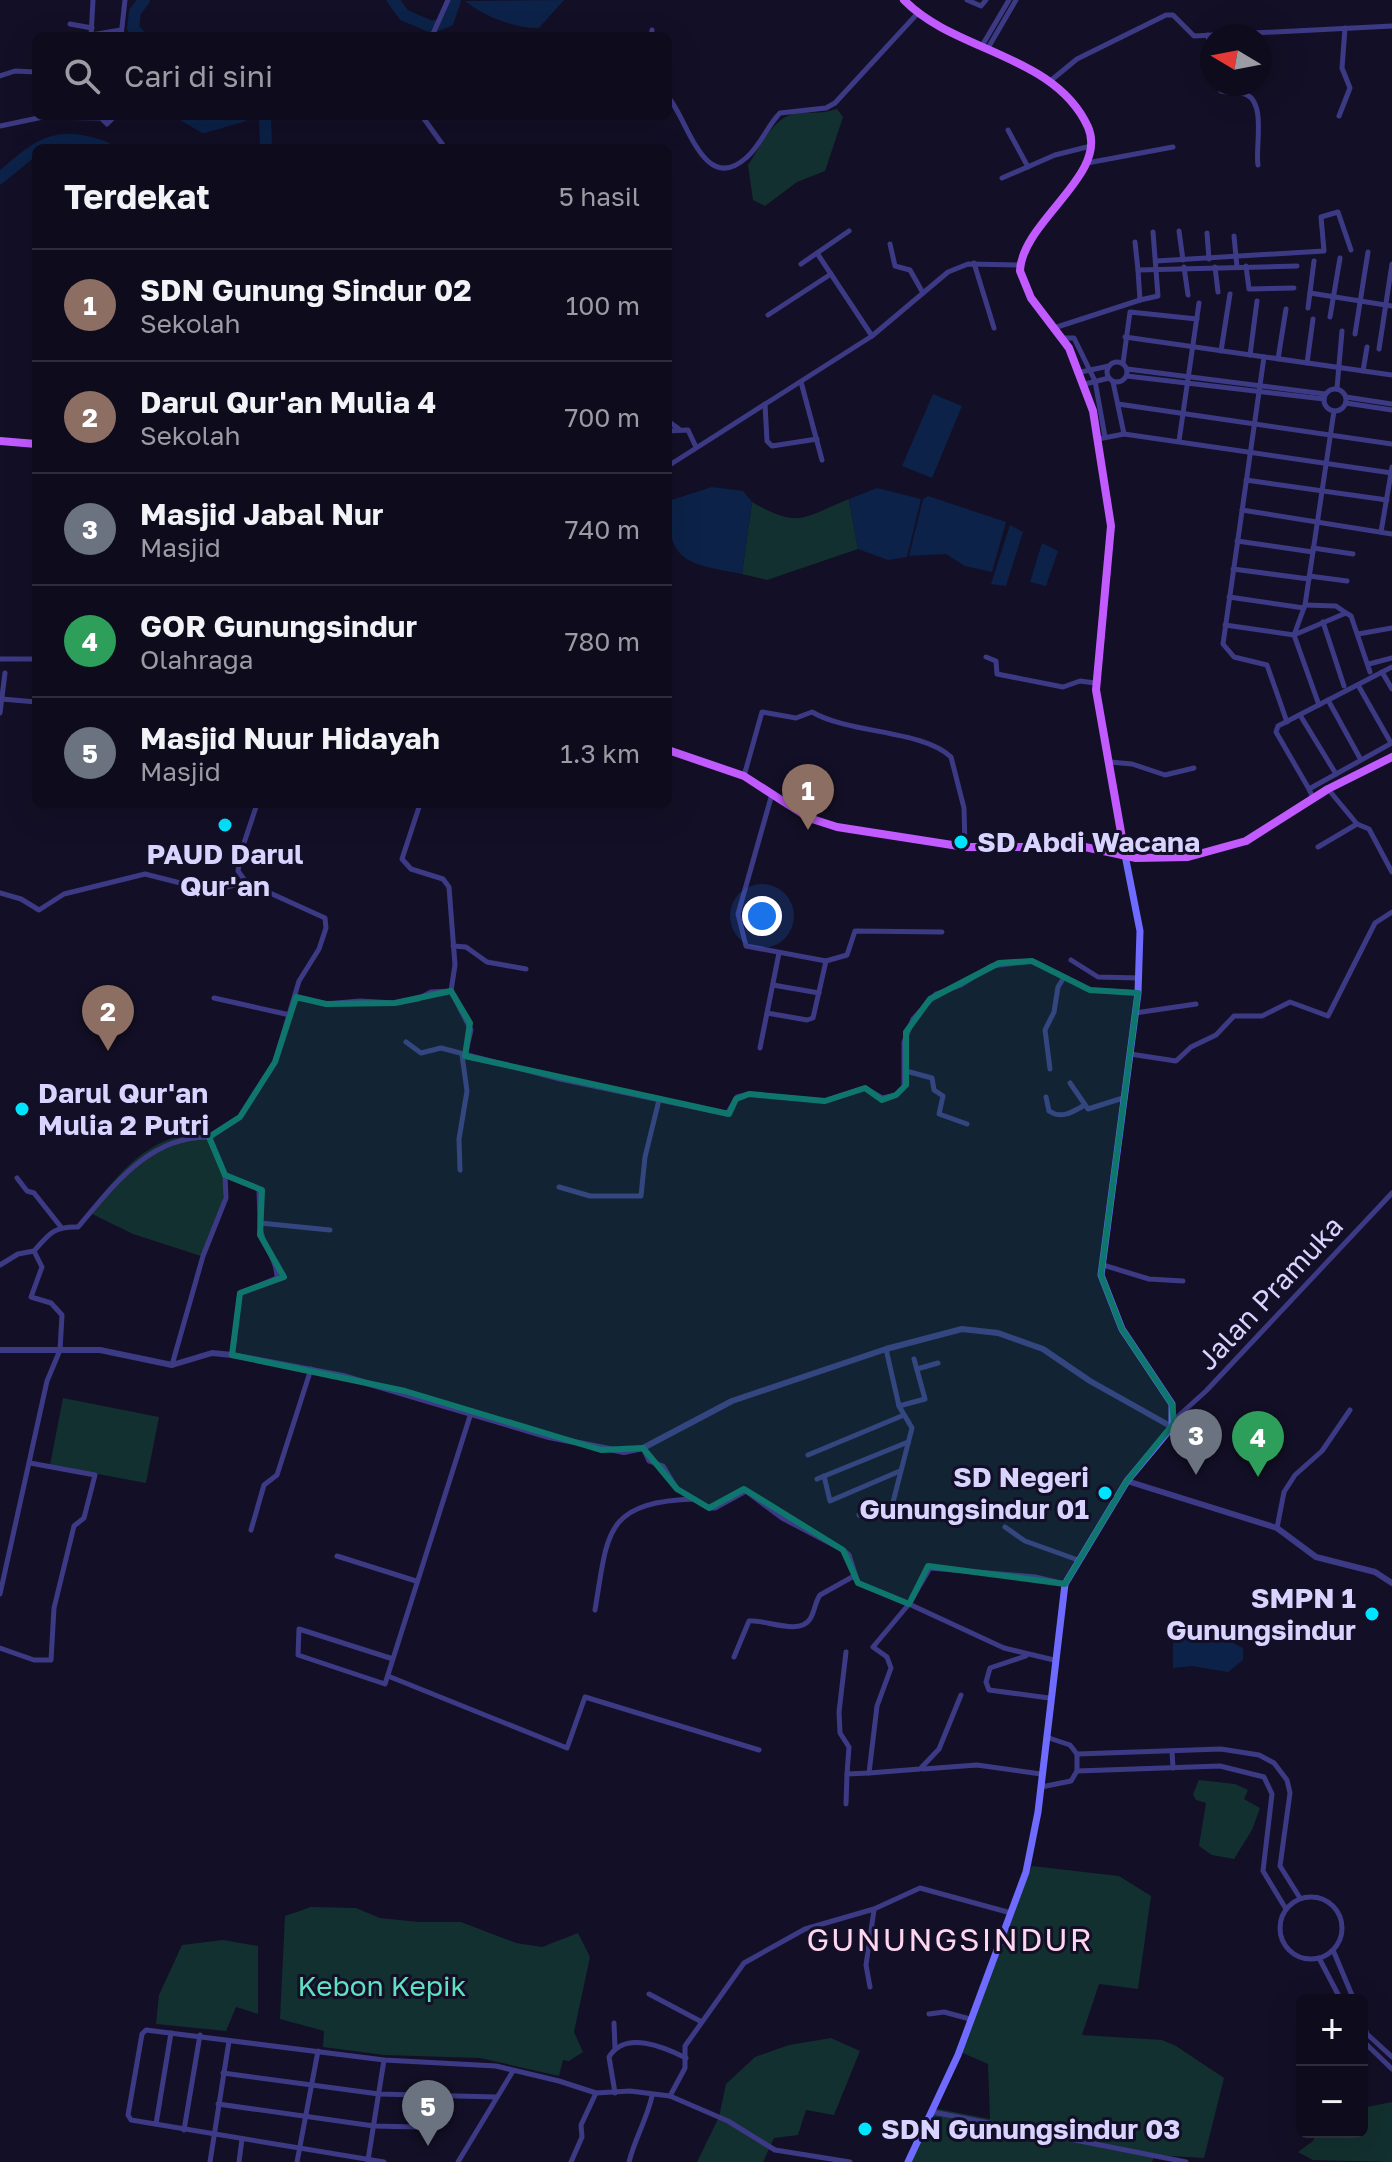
<!DOCTYPE html>
<html lang="id">
<head>
<meta charset="utf-8">
<style>
  body { margin:0; font-family:"Golos Text",sans-serif; background:#1c1929; color:#f1f3f6 }
  .controls { position:absolute; right:24px; bottom:24px; display:grid; overflow:hidden; border-radius:12px; box-shadow:0 8px 32px #0002 }
  .controls button { width:72px; height:72px; display:grid; place-items:center; padding:0; border:0; border-bottom:2px solid #2e2b3b; background:#0e0b1c; color:#f1f3f6; font:40px sans-serif }
  .compass { position:absolute; left:1200px; top:24px; width:72px; height:72px; border-radius:50%; background:#0e0b1c; box-shadow:0 8px 32px #0002; rotate:280deg }
  .you { position:absolute; left:762px; top:916px; width:28px; height:28px; margin:-20px; border:6px solid #fff; border-radius:50%; background:#1a73e8; box-shadow:0 0 0 12px #1a73e833 }
  .badge { display:grid; place-items:center; width:52px; height:52px; border-radius:50%; background:#00e5ff; color:#fff; font-size:26px; font-weight:700 }
  .pin { position:absolute; translate:-50% -66px; filter:drop-shadow(0 2px 4px #0008) }
  .pin::after { content:''; position:absolute; top:42px; width:28px; height:24px; background:inherit; clip-path:polygon(0 0,100% 0,50% 100%) }
  .list { margin:0; padding:0; list-style:none }
  h2 { display:flex; justify-content:space-between; align-items:center; height:104px; margin:0; padding:0 32px; font-size:34px }
  h2 small { font-size:26px; font-weight:400; color:#9b9ba3 }
  .list li { display:grid; grid-template-columns:52px 1fr auto; gap:24px; align-items:center; box-sizing:border-box; height:112px; padding:0 32px; border-top:2px solid #2e2b3b }
  .list b { display:block; font-size:30px; white-space:nowrap }
  .list p { margin:0; font-size:26px; white-space:nowrap; color:#9b9ba3 }
  .list em { font-size:26px; font-style:normal; color:#9b9ba3 }
  .icon { flex:none; width:44px; height:44px; fill:none; stroke:currentColor; stroke-width:2; stroke-linecap:round; stroke-linejoin:round }
  .map { position:relative; flex:none; width:1392px; height:2162px; overflow:hidden }
  .search { position:absolute; background:#0e0b1c; box-shadow:0 8px 32px #0002; left:32px; top:32px; width:640px; height:88px; display:flex; align-items:center; gap:20px; box-sizing:border-box; padding:0 28px; border-radius:12px; color:#9b9ba3; font-size:30px }
  .panel { position:absolute; background:#0e0b1c; box-shadow:0 8px 32px #0002; left:32px; top:144px; width:640px; height:664px; border-radius:12px }
  .map>svg:first-child { display:block }
</style>
</head>
<body>
<div class="map">
<svg width="1392" height="2162" viewBox="0 0 1392 2162">
  <rect width="100%" height="100%" fill="#130f26"/>
  <!-- green -->
  <g fill="#12302f">
    <path d="M837 109 843 117 825 171 797 182 765 206 753 200 748 165C759 149 773 118 793 114 809 111 817 115 837 109Z"/>
    <path d="M849 499 858 549 767 580 742 574 752 502C799 529 802 518 849 499Z"/>
    <path d="M203 1136C242 1175 220 1214 201 1256L133 1234 88 1212C110 1185 135 1151 170 1139 180 1136 193 1137 203 1136Z"/>
    <polygon points="63,1398 159,1417 146,1483 50,1465"/>
    <polygon points="1199,1780 1235,1784 1248,1790 1244,1799 1260,1808 1252,1830 1234,1859 1212,1855 1199,1846 1206,1803 1196,1800 1193,1794"/>
    <polygon points="1032,1866 1119,1876 1151,1896 1138,1989 1099,1984 1082,2035 1162,2040 1176,2046 1224,2078 1204,2158 1155,2155 1152,2162 907,2162 933,2108 990,2119 988,2064 958,2051"/>
    <polygon points="311,1907 356,1908 380,1918 419,1922 461,1922 516,1943 542,1947 578,1933 590,1957 574,2032 583,2052 569,2061 563,2060 559,2076 480,2058 384,2055 323,2047 324,2031 280,2019 285,1916"/>
    <polygon points="223,1940 258,1946 258,2014 236,2007 226,2031 156,2024 159,1995 182,1945"/>
    <polygon points="831,2038 860,2051 834,2115 806,2110 798,2135 774,2138 763,2162 697,2162 719,2117 726,2084 755,2057 789,2045"/>
    <polygon points="1392,2102 1392,2162 1313,2160 1298,2152 1313,2141 1317,2132 1362,2132 1362,2108"/>
  </g>
  <!-- water -->
  <g fill="#0c2248">
    <path d="M564 0 539 28C516 29 483 16 465 1Z"/>
    <polygon points="933,394 962,406 932,478 902,466"/>
    <path d="M712 487 743 491 752 502 742 574C686 563 668 564 668 501Z"/>
    <polygon points="877,488 921,499 907,557 888,560 858,549 849,499"/>
    <polygon points="928,496 1006,522 992,572 965,566 946,554 909,556 923,499"/>
    <polygon points="1010,525 1023,532 1006,586 991,584"/>
    <polygon points="1042,543 1058,551 1046,586 1030,582"/>
    <polygon points="1185,1634 1197,1642 1231,1642 1243,1648 1243,1660 1228,1672 1192,1666 1173,1668 1173,1642"/>
  </g>
  <g fill="none" stroke-linecap="round" stroke-linejoin="round">
    <!-- river -->
    <g stroke="#0c2248" stroke-width="12">
      <polyline points="393,0 404,15 432,27 448,21 455,0"/>
      <polyline points="140,36 133,28 135,12 144,0"/>
      <polyline points="185,116 204,127 242,116"/>
      <polyline points="265,116 266,148"/>
      <path d="M0 178C38 146 54 128 106 148"/>
    </g>
    <!-- minor -->
    <g stroke="#3d3a85" stroke-width="5">
      <polyline points="967,0 981,6 986,0"/>
      <polyline points="70,24 92,28"/>
      <polyline points="91,35 121,30"/>
      <polyline points="1208,35 1212,71"/>
      <polyline points="91,36 93,0"/>
      <polyline points="121,36 125,0"/>
      <polyline points="432,36 448,0"/>
      <polyline points="651,36 652,30"/>
      <polyline points="983,44 1009,0"/>
      <polyline points="988,48 1016,0"/>
      <polyline points="0,76 15,71 36,72"/>
      <polyline points="1049,82 1077,59 1166,15 1173,15 1194,36 1392,26"/>
      <path d="M1217 84 1221 91C1229 93 1239 91 1247 95 1266 104 1255 149 1258 165"/>
      <path d="M668 97C687 117 703 196 746 158 761 145 767 126 780 113L826 108 835 103 917 14"/>
      <polyline points="99,116 107,124 115,116"/>
      <polyline points="422,116 445,148"/>
      <polyline points="1339,116 1350,88 1342,68 1345,28"/>
      <polyline points="0,126 43,117 99,118"/>
      <polyline points="1008,130 1028,167"/>
      <polyline points="1087,163 1173,147"/>
      <polyline points="1002,178 1055,155 1091,146"/>
      <polyline points="1179,231 1183,260"/>
      <polyline points="1207,233 1209,259"/>
      <polyline points="1234,236 1237,267"/>
      <polyline points="1135,242 1138,270"/>
      <polyline points="890,244 895,266 910,270 923,293"/>
      <polyline points="817,253 872,336"/>
      <polyline points="1156,261 1324,251 1321,217 1338,212 1351,250"/>
      <polyline points="974,263 994,328"/>
      <polyline points="801,264 849,231"/>
      <polyline points="1246,266 1249,289 1294,288"/>
      <polyline points="1184,267 1188,295"/>
      <polyline points="1215,267 1218,292"/>
      <polyline points="1310,293 1392,306"/>
      <polyline points="1140,300 1158,296 1153,232"/>
      <polyline points="1308,308 1314,261"/>
      <polyline points="768,315 831,274"/>
      <polyline points="1330,317 1340,258"/>
      <polyline points="1054,328 1140,300 1138,270 1297,266"/>
      <polyline points="1355,334 1368,252"/>
      <polyline points="1125,337 1392,375"/>
      <polyline points="1062,338 1074,338 1095,381 1105,437"/>
      <polyline points="1379,349 1392,264"/>
      <polyline points="1221,351 1230,294"/>
      <polyline points="1250,355 1257,301"/>
      <polyline points="1264,357 1223,644 1234,657 1267,665 1287,722"/>
      <polyline points="1278,359 1286,309"/>
      <circle cx="1117" cy="372" r="10"/>
      <polyline points="1123,363 1130,312 1197,319"/>
      <polyline points="1307,363 1313,319"/>
      <polyline points="1127,369 1325,394"/>
      <polyline points="1363,371 1367,347"/>
      <polyline points="1081,372 1109,366"/>
      <polyline points="1127,376 1324,399"/>
      <polyline points="801,382 822,460"/>
      <polyline points="1113,382 1124,434 1392,473"/>
      <polyline points="1085,384 1109,378"/>
      <polyline points="1337,388 1342,331"/>
      <circle cx="1335" cy="400" r="11"/>
      <polyline points="1346,397 1392,404"/>
      <polyline points="1346,403 1392,410"/>
      <polyline points="765,404 767,441 772,446 817,439"/>
      <polyline points="1118,404 1392,444"/>
      <polyline points="668,421 679,429"/>
      <polyline points="668,431 688,430 696,447"/>
      <polyline points="1098,439 1124,434"/>
      <polyline points="1179,441 1199,303"/>
      <polyline points="668,466 872,336 948,272 968,264 1020,265"/>
      <polyline points="1246,480 1387,500"/>
      <polyline points="1242,510 1392,534"/>
      <polyline points="1381,532 1392,467"/>
      <polyline points="1237,541 1313,552"/>
      <polyline points="1313,548 1353,554"/>
      <polyline points="1233,569 1309,579"/>
      <polyline points="1309,576 1347,581"/>
      <polyline points="1229,597 1304,608"/>
      <polyline points="1305,605 1336,606 1346,613"/>
      <polyline points="1323,622 1344,686"/>
      <polyline points="1225,625 1294,635 1346,613 1351,616 1370,672"/>
      <polyline points="1358,634 1392,628"/>
      <polyline points="986,657 996,661 997,674 1063,687 1080,681 1095,683"/>
      <polyline points="0,659 36,659"/>
      <polyline points="1369,664 1392,658"/>
      <polyline points="1382,672 1392,689"/>
      <polyline points="1358,685 1391,743"/>
      <polyline points="2,699 36,702"/>
      <polyline points="1328,700 1361,760"/>
      <polyline points="1319,705 1294,635 1305,605 1334,411"/>
      <polyline points="0,713 5,673"/>
      <polyline points="1300,715 1336,774"/>
      <polyline points="1110,762 1132,764 1165,775 1194,768"/>
      <path d="M744 776 762 712 796 718 812 712C850 734 923 730 951 757L964 808 965 846"/>
      <polyline points="1309,789 1276,732 1278,726 1392,667"/>
      <polyline points="1328,789 1357,824 1369,829 1392,872"/>
      <polyline points="772,794 738,914 746,946 826,961 847,955 855,931 942,932"/>
      <polyline points="1313,798 1309,789 1392,743"/>
      <polyline points="420,804 402,859 411,869 443,879 449,887 455,965 451,991 471,1030 465,1056"/>
      <polyline points="1318,847 1357,824"/>
      <polyline points="0,893 21,899 39,910 64,894 145,874 212,891 246,882"/>
      <polyline points="453,946 466,947 487,962 526,969"/>
      <polyline points="1071,960 1098,977 1139,978"/>
      <polyline points="773,985 819,993"/>
      <polyline points="296,997 326,1004 360,1001 395,1003 418,999 431,992 451,991"/>
      <polyline points="214,998 290,1015"/>
      <polyline points="767,1013 807,1020 813,1018 826,961"/>
      <polyline points="1135,1013 1196,1004"/>
      <polyline points="406,1042 421,1053 441,1048 560,1079 727,1114 737,1097 749,1094 825,1101 865,1088 882,1098 896,1095 904,1087 904,1042 913,1019 936,994 961,985 991,966 1032,961 1090,990 1138,993"/>
      <polyline points="760,1048 779,953"/>
      <polyline points="1130,1054 1176,1061 1191,1047 1216,1035 1234,1016 1262,1016 1290,1002 1328,1016 1375,923 1392,912"/>
      <polyline points="1050,1069 1045,1030 1054,1012 1058,987 1063,979"/>
      <polyline points="906,1071 932,1078 934,1090 943,1096 939,1114 967,1124"/>
      <polyline points="1070,1083 1088,1109 1123,1098"/>
      <path d="M1046 1097 1049 1111C1061 1119 1071 1113 1083 1106"/>
      <polyline points="460,1170 459,1139 467,1091 462,1055"/>
      <polyline points="225,1175 259,1189 260,1223"/>
      <polyline points="17,1178 27,1191 34,1193 61,1227"/>
      <polyline points="559,1187 590,1196 641,1196 645,1157 659,1100"/>
      <path d="M0 1265 18 1254 34 1251C49 1234 54 1226 78 1227 113 1186 149 1136 209 1137"/>
      <polyline points="1103,1265 1149,1279 1183,1281"/>
      <path d="M232 1355 240 1293 277 1278C277 1257 260 1244 260 1223L330 1230"/>
      <polyline points="172,1365 203,1256 226,1198 225,1175 209,1137 240,1117 275,1062 299,981 319,949 326,928 325,918 246,882 238,871 241,852 257,804"/>
      <polyline points="917,1369 938,1363"/>
      <polyline points="899,1406 925,1399 914,1359"/>
      <polyline points="1175,1419 1206,1391 1392,1193"/>
      <polyline points="643,1448 649,1461 663,1466 677,1489 709,1508 715,1508 746,1491 782,1518 843,1550 849,1555 858,1583 909,1604 930,1568 1035,1577 1065,1584"/>
      <polyline points="808,1455 904,1415"/>
      <polyline points="824,1476 830,1501 900,1471"/>
      <polyline points="817,1479 908,1442"/>
      <polyline points="859,1515 892,1506 912,1428 899,1406 886,1349"/>
      <polyline points="1005,1527 1025,1541 1078,1560"/>
      <polyline points="1277,1528 1284,1492 1295,1475 1322,1451 1350,1410"/>
      <polyline points="251,1530 264,1485 277,1475 311,1369"/>
      <polyline points="337,1556 416,1581"/>
      <polyline points="0,1594 47,1381 60,1350 62,1315 51,1303 31,1297 42,1267 34,1251"/>
      <path d="M595 1610C608 1532 604 1502 695 1499"/>
      <polyline points="0,1648 34,1660 51,1660 54,1608 74,1526 84,1518 95,1475 30,1463"/>
      <polyline points="846,1652 839,1712 840,1733 849,1747 847,1774"/>
      <polyline points="1026,1656 990,1668 986,1682 989,1690 1049,1698"/>
      <path d="M734 1657 749 1621C764 1619 800 1636 810 1619 815 1611 815 1602 820 1595L854 1576"/>
      <polyline points="393,1659 299,1629 298,1655 385,1684 471,1413"/>
      <polyline points="388,1676 567,1748 585,1697 759,1750"/>
      <polyline points="1046,1737 1070,1745 1077,1754 1221,1749 1259,1755 1274,1763 1287,1780 1290,1793 1280,1866 1300,1898"/>
      <polyline points="1172,1751 1173,1768"/>
      <polyline points="1077,1754 1077,1771"/>
      <polyline points="923,1769 977,1765 1041,1774"/>
      <polyline points="869,1773 920,1769 939,1749 961,1695"/>
      <polyline points="1041,1787 1071,1781 1077,1771 1220,1766 1264,1777 1272,1794 1263,1871 1286,1909"/>
      <polyline points="846,1804 847,1774 869,1773 877,1706 891,1668 887,1657 873,1647 909,1604 1004,1648 1054,1660"/>
      <circle cx="1311" cy="1928" r="31"/>
      <polyline points="1333,1950 1354,2000"/>
      <polyline points="1319,1958 1341,2000"/>
      <polyline points="870,1987 866,1965 874,1910"/>
      <polyline points="649,1994 700,2021"/>
      <polyline points="929,2014 944,2012 970,2019"/>
      <polyline points="1362,2020 1367,2034 1392,2057"/>
      <polyline points="614,2023 615,2048"/>
      <polyline points="1362,2040 1392,2069"/>
      <polyline points="223,2073 379,2094 497,2097"/>
      <path d="M615 2093 609 2057C625 2030 664 2047 686 2058"/>
      <polyline points="670,2096 685,2068 685,2046 744,1963 805,1929 874,1909 920,1888 1011,1913"/>
      <polyline points="218,2104 374,2126 416,2127"/>
      <polyline points="933,2112 1186,2162"/>
      <polyline points="156,2124 171,2033"/>
      <polyline points="184,2130 200,2035"/>
      <polyline points="368,2160 384,2060"/>
      <polyline points="210,2162 229,2041"/>
      <polyline points="239,2162 242,2139"/>
      <polyline points="297,2162 318,2051"/>
      <polyline points="384,2162 131,2120 128,2115 142,2034 146,2030 384,2060 496,2066 559,2081 596,2093 630,2091 670,2096 728,2121 775,2150 850,2162"/>
      <polyline points="458,2162 513,2071"/>
      <polyline points="571,2162 582,2137 581,2125 596,2093"/>
      <path d="M629 2162C635 2138 647 2119 652 2096"/>
    </g>
    <!-- tertiary -->
    <g stroke="#3d3a85" stroke-width="6">
      <polyline points="0,1350 100,1350 172,1365 212,1353 232,1355 343,1376 549,1437 624,1452 643,1448 732,1401 886,1349 962,1329 998,1333 1043,1349 1090,1381 1172,1427"/>
      <polyline points="1127,1481 1277,1528 1316,1557 1375,1572 1392,1583"/>
    </g>
    <!-- secondary -->
    <polyline stroke="#6f6bff" stroke-width="7" points="908,2162 958,2055 1026,1872 1038,1812 1065,1584 1127,1481 1172,1427 1172,1404 1122,1329 1101,1275 1138,993 1140,931 1125,855"/>
    <!-- primary -->
    <g stroke="#c25bff" stroke-width="8">
      <path d="M904 0C954 52 1055 54 1088 127 1109 175 1022 221 1020 271L1031 298 1069 348 1093 411 1111 526 1096 690 1125 855"/>
      <polyline points="0,441 36,444"/>
      <polyline points="668,750 744,776 809,818 837,827 965,847 1085,847 1136,858 1188,857 1246,841 1328,789 1392,757"/>
    </g>
  </g>
  <!-- marked area -->
  <path fill="#0f766e" fill-opacity="0.2" stroke="#0f766e" stroke-width="6" stroke-linejoin="round" d="M1032 961 1090 990 1138 993 1101 1275 1122 1329 1172 1404 1174 1423 1127 1481 1065 1584 928 1566 909 1604 858 1583 843 1550 744 1489 709 1508 677 1489 643 1448 601 1450 405 1391 232 1355 240 1293 284 1277 260 1235 262 1190 225 1175 209 1137 240 1117 275 1062 296 997 326 1004 395 1003 451 991 470 1023 465 1056 729 1114 736 1099 749 1094 825 1101 865 1088 882 1100 896 1095 906 1085V1032L930 999 999 963Z"/>
  <!-- markers -->
  <g fill="#00e5ff" stroke="#130f26" stroke-width="3">
    <circle cx="225" cy="825" r="8"/>
    <circle cx="961" cy="842" r="8"/>
    <circle cx="22" cy="1109" r="8"/>
    <circle cx="1105" cy="1493" r="8"/>
    <circle cx="1372" cy="1614" r="8"/>
    <circle cx="865" cy="2129" r="8"/>
  </g>
  <g text-anchor="middle" stroke-width="6" stroke-linejoin="round" paint-order="stroke">
    <!-- poi labels -->
    <g font-size="28" font-weight="bold" fill="#d9d4ff" stroke="#130f26" text-anchor="start">
      <text x="977" y="852">SD Abdi Wacana</text>
      <text x="225" y="864" text-anchor="middle">PAUD Darul<tspan x="225" dy="32">Qur'an</tspan></text>
      <text x="38" y="1103">Darul Qur'an<tspan x="38" dy="32">Mulia 2 Putri</tspan></text>
      <text x="1089" y="1487" text-anchor="end">SD Negeri<tspan x="1089" dy="32">Gunungsindur 01</tspan></text>
      <text x="1356" y="1608" text-anchor="end">SMPN 1<tspan x="1356" dy="32">Gunungsindur</tspan></text>
      <text x="881" y="2139">SDN Gunungsindur 03</text>
    </g>
    <!-- street labels -->
    <g font-size="28" fill="#d9d4ff" stroke="#130f26">
      <text transform="translate(1270 1293) rotate(-47)" y="10">Jalan Pramuka</text>
    </g>
    <!-- park labels -->
    <g font-size="28" fill="#5fe0c0" stroke="#130f26">
      <text x="382" y="1996">Kebon Kepik</text>
    </g>
    <!-- quarter labels -->
    <g font-size="32" letter-spacing="2" fill="#ffd6f0" stroke="#130f26">
      <text x="950" y="1951">GUNUNGSINDUR</text>
    </g>
  </g>
</svg>
<div class="controls">
<button>+</button>
<button>−</button>
</div>
<svg class="compass" viewBox="-18 -18 36 36"><path d="M0-13l5 13h-10z" fill="#e53935"/><path d="M0 13l5-13h-10z" fill="#9b9ba3"/></svg>
<div class="you"></div>
<div class="pin badge" style="left:808px;top:830px;background:#8d6e63">1</div>
<div class="pin badge" style="left:108px;top:1051px;background:#8d6e63">2</div>
<div class="pin badge" style="left:1196px;top:1475px;background:#6b7280">3</div>
<div class="pin badge" style="left:1258px;top:1477px;background:#2e9e5b">4</div>
<div class="pin badge" style="left:428px;top:2146px;background:#6b7280">5</div>
<div class="search"><svg class="icon" aria-label="search" viewBox="0 0 24 24"><circle cx="10" cy="10" r="6"/><path d="M15 15l6 6"/></svg>Cari di sini</div>
<section class="panel">
<h2>Terdekat<small>5 hasil</small></h2>
<ul class="list">
<li><span class="badge" style="background:#8d6e63">1</span><div><b>SDN Gunung Sindur 02</b><p>Sekolah</p></div><em>100 m</em></li>
<li><span class="badge" style="background:#8d6e63">2</span><div><b>Darul Qur'an Mulia 4</b><p>Sekolah</p></div><em>700 m</em></li>
<li><span class="badge" style="background:#6b7280">3</span><div><b>Masjid Jabal Nur</b><p>Masjid</p></div><em>740 m</em></li>
<li><span class="badge" style="background:#2e9e5b">4</span><div><b>GOR Gunungsindur</b><p>Olahraga</p></div><em>780 m</em></li>
<li><span class="badge" style="background:#6b7280">5</span><div><b>Masjid Nuur Hidayah</b><p>Masjid</p></div><em>1.3 km</em></li>
</ul>
</section>
</div>
</body>
</html>
